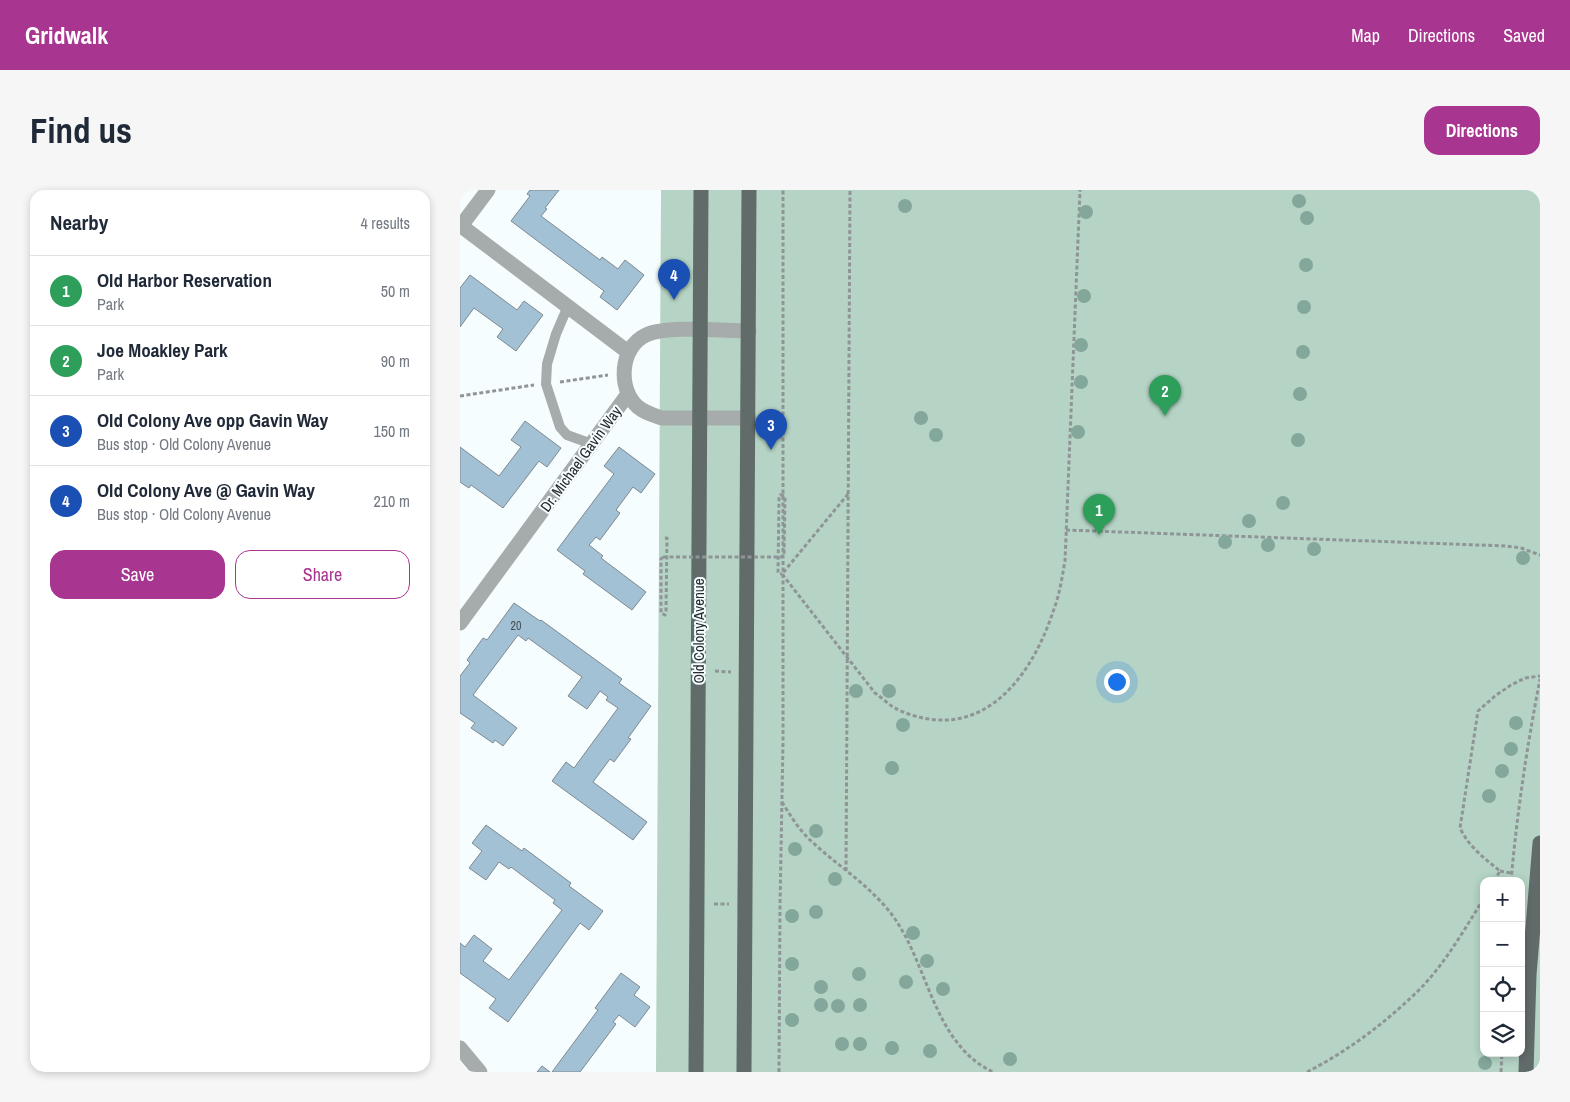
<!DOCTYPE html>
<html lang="en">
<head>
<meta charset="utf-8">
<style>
  body { margin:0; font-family:"Archivo Narrow",sans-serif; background:#f6f6f7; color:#1f2937 }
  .controls { position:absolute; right:15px; bottom:15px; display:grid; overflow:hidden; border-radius:10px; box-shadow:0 2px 8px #0003 }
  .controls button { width:45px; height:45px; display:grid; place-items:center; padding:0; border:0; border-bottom:1px solid #e0e1e3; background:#fff; color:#1f2937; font:25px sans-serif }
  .you { position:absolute; left:656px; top:491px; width:18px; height:18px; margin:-12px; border:4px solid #fff; border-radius:50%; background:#1a73e8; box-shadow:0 0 0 8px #1a73e833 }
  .badge { display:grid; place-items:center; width:32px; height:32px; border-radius:50%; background:#a8358f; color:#fff; font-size:16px; font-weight:700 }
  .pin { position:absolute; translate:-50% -41px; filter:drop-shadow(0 1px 2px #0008) }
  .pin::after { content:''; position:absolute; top:26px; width:18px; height:15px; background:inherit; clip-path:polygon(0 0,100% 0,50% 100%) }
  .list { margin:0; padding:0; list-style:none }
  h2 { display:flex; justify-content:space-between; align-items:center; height:65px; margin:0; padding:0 20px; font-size:21px }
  h2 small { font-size:16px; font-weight:400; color:#747a83 }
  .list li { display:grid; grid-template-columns:32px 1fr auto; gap:15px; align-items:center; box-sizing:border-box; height:70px; padding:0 20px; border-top:1px solid #e0e1e3 }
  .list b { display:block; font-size:19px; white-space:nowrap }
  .list p { margin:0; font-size:16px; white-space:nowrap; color:#747a83 }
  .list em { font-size:16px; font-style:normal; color:#747a83 }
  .actions { display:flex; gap:10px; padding:15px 20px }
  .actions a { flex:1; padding:11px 0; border:1px solid #a8358f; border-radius:15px; text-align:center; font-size:18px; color:#a8358f }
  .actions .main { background:#a8358f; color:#fff }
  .icon { flex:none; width:28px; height:28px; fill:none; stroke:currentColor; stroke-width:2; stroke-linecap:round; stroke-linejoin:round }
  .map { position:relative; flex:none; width:1080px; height:882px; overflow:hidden; border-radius:15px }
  header { display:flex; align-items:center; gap:30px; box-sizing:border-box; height:70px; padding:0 25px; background:#a8358f; color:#fff }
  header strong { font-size:24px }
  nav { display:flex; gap:28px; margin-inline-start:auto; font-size:18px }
  .intro { display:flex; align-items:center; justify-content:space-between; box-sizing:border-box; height:120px; padding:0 30px }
  h1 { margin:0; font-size:35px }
  .button { padding:12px 22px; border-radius:15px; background:#a8358f; color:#fff; font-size:18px; font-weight:700 }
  main { display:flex; gap:30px; padding:0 30px }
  aside { flex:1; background:#fff; border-radius:15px; box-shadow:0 2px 8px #0003 }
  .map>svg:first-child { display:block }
</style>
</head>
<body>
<header>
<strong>Gridwalk</strong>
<nav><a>Map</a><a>Directions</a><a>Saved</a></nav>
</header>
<div class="intro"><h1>Find us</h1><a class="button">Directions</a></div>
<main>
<aside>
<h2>Nearby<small>4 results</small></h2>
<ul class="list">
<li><span class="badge" style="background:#2e9e5b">1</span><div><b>Old Harbor Reservation</b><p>Park</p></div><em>50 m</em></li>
<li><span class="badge" style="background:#2e9e5b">2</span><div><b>Joe Moakley Park</b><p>Park</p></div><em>90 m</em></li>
<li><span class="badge" style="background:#1a4fb4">3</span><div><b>Old Colony Ave opp Gavin Way</b><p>Bus stop · Old Colony Avenue</p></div><em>150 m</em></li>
<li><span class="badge" style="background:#1a4fb4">4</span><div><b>Old Colony Ave @ Gavin Way</b><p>Bus stop · Old Colony Avenue</p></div><em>210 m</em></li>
</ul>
<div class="actions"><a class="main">Save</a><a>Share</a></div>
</aside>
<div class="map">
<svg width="1080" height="882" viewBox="0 0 1080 882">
  <rect width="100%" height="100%" fill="#f5fdff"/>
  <!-- green -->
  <path fill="#b5d4c5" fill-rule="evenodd" d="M201 0H1080V882H196ZM1024 691H1061V863H1024Z"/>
  <!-- building -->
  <g fill="#a3c1d5" stroke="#7f888f">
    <polygon points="70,0 99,0 85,18 87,19 81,26 140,70 142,67 158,79 165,70 184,85 157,120 140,107 144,101 51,31 70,6 67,4"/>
    <polygon points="10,85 57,120 64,111 83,125 56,161 37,147 43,139 14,118 0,137 0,98"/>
    <polygon points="65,231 101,258 87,277 79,271 43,318 11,295 9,298 0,292 0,257 39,286 61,257 51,250"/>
    <polygon points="159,257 195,284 181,303 173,297 156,320 160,323 140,350 136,347 129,355 143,366 141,368 186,402 172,420 123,384 125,381 97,360 154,284 144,276"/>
    <polygon points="54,413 80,431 81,430 162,489 159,493 191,516 168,548 171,549 154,572 150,569 133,592 187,632 173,650 92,591 106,572 114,578 158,518 146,510 148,507 140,501 127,519 108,506 122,487 68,448 66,451 58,445 13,505 57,538 43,556 35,550 33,553 11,538 15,533 0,523 0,486 10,473 7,470 23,448 27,450"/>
    <polygon points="26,635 62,661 64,658 111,693 109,696 143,721 129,740 120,733 48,832 29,818 36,809 0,783 0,753 5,757 14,745 32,759 23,771 49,790 102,720 93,713 95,710 51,677 49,679 39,672 26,690 9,678 22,661 12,653"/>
    <polygon points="161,783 180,797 174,805 190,817 175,837 159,825 153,832 156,834 120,882 92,882 138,820 135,818"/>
    <polygon points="82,876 90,882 77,882"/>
  </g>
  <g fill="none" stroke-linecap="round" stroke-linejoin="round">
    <!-- path -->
    <g stroke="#8f9597" stroke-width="3" stroke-dasharray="4 2.5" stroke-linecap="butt">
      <polyline points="100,192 148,185"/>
      <polyline points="0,206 74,195"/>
      <path d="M388 304 322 384 415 503C421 507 427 513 433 517 449 526 470 531 488 530 545 526 578 468 594 419 600 403 602 387 605 371L620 0"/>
      <polyline points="606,340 1046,356 1061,358 1080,365"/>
      <polyline points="203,367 201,369 201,423 205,425 206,421 207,348 203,348"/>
      <polyline points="255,481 271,482"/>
      <path d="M322 612C330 625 338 638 349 649 377 676 412 696 435 729 469 778 474 854 533 882"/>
      <polyline points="386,681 390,0"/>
      <polyline points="1040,681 1051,683"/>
      <path d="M1034 691 1040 681C1024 668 1009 657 1000 638L1018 521 1035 506 1051 495 1065 488 1080 486"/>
      <path d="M1051 691C1057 623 1067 556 1080 489"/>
      <polyline points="254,714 269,714"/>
      <polyline points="319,882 320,716 323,552 323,0"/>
      <path d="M847 882C888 861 925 833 958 801 985 774 1004 740 1024 708"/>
      <polyline points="1041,882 1042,863"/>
    </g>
    <!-- lane -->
    <polyline stroke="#a6acab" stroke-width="10" points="108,116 96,144 87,174 86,194 100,237 107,245 132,254"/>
    <!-- street -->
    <g stroke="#a6acab" stroke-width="15">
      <polyline points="0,35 168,162"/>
      <polyline points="1,36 28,0"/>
      <path d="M289 228H202C193 225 185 223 178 217 157 199 160 157 186 145 208 135 263 141 289 141"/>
      <polyline points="0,433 168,204"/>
      <polyline points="0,858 20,882"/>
    </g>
    <!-- primary -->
    <g stroke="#616b6a" stroke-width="15">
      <polyline points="236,882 241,0"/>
      <polyline points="284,882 289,0"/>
      <polyline points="1066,882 1069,785 1080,653"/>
    </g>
    <!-- path-bridge -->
    <polyline stroke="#8f9597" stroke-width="3" stroke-dasharray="4 2.5" stroke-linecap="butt" points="203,367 321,367 324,366 325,307 323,305 320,305 319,308 318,383 322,384"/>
  </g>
  <!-- trees -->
  <g fill="#84a79b">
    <circle cx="839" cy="11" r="7"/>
    <circle cx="445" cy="16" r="7"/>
    <circle cx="626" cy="22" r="7"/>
    <circle cx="847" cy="28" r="7"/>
    <circle cx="846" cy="75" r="7"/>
    <circle cx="624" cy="106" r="7"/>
    <circle cx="844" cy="117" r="7"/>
    <circle cx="621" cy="155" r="7"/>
    <circle cx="843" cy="162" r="7"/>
    <circle cx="621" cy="192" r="7"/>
    <circle cx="840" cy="204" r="7"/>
    <circle cx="461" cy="228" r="7"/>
    <circle cx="618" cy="242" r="7"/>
    <circle cx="476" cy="245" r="7"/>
    <circle cx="838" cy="250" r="7"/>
    <circle cx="823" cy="313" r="7"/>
    <circle cx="789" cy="331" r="7"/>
    <circle cx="765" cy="352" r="7"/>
    <circle cx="808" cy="355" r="7"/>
    <circle cx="854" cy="359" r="7"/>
    <circle cx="1063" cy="368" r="7"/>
    <circle cx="396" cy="501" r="7"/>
    <circle cx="429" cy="501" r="7"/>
    <circle cx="1056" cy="533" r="7"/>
    <circle cx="443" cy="535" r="7"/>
    <circle cx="1051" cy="559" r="7"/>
    <circle cx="432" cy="578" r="7"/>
    <circle cx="1042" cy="581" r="7"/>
    <circle cx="1029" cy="606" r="7"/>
    <circle cx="356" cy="641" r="7"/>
    <circle cx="335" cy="659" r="7"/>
    <circle cx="375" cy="689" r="7"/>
    <circle cx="356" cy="722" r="7"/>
    <circle cx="332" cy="726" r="7"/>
    <circle cx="453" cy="743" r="7"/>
    <circle cx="467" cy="771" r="7"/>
    <circle cx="332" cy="774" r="7"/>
    <circle cx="399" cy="784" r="7"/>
    <circle cx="446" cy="792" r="7"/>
    <circle cx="361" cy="797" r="7"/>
    <circle cx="483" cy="799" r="7"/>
    <circle cx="361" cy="815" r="7"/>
    <circle cx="400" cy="815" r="7"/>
    <circle cx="378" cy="816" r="7"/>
    <circle cx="332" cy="830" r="7"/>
    <circle cx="382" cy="854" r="7"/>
    <circle cx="400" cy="854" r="7"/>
    <circle cx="432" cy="858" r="7"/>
    <circle cx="470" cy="861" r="7"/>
    <circle cx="550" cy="869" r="7"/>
    <circle cx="1025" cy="873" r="7"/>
  </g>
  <g text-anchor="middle" stroke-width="4" stroke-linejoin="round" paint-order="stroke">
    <!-- number labels -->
    <g font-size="12" fill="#445056">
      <text x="56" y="440">20</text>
    </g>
    <!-- street labels -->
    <g font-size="15" fill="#252a2c" stroke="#f5fdff">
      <text transform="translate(121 269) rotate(-54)" y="5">Dr. Michael Gavin Way</text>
      <text transform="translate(239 441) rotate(-90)" y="5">Old Colony Avenue</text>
    </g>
  </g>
</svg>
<div class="controls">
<button>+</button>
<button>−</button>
<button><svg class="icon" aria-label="locate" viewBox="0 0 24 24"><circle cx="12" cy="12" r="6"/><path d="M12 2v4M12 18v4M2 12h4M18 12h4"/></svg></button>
<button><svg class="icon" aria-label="layers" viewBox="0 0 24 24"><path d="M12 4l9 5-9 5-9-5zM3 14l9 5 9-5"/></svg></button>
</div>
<div class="you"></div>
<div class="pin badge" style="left:639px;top:345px;background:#2e9e5b">1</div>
<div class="pin badge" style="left:705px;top:226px;background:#2e9e5b">2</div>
<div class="pin badge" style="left:311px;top:260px;background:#1a4fb4">3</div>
<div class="pin badge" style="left:214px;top:110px;background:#1a4fb4">4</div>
</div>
</main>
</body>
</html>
